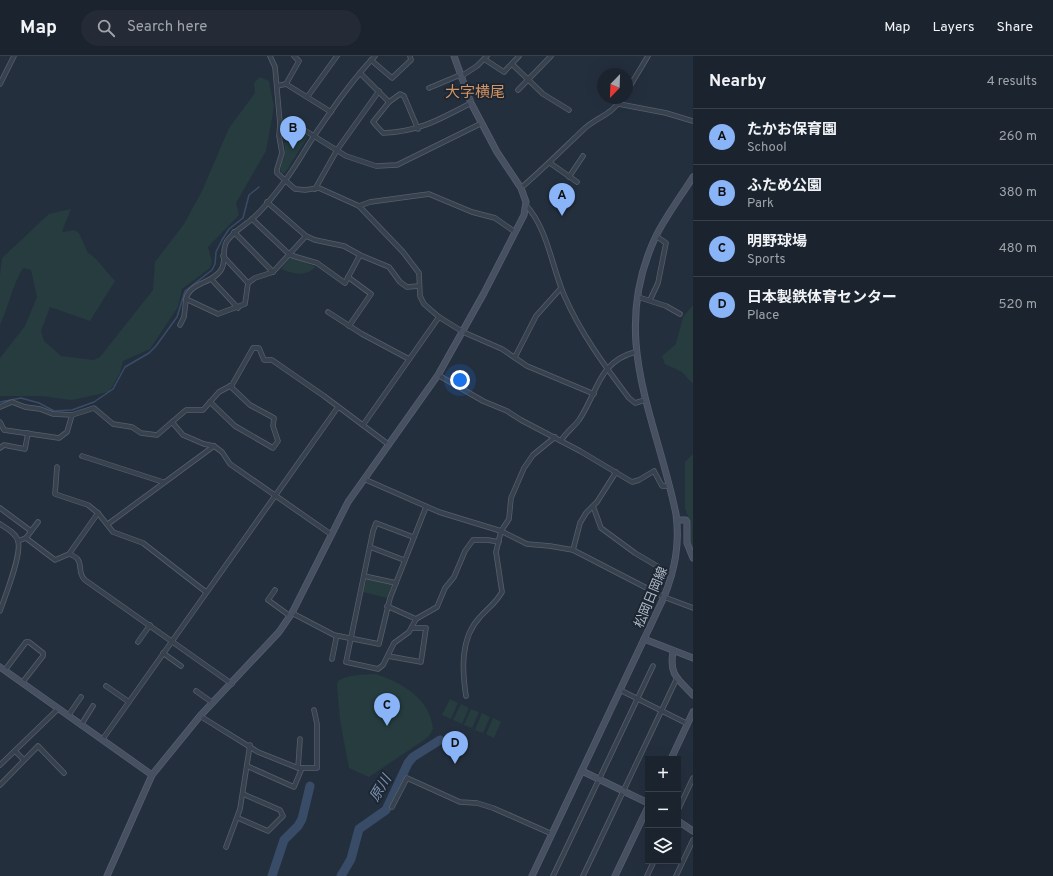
<!DOCTYPE html>
<html lang="en">
<head>
<meta charset="utf-8">
<style>
  body { margin:0; font-family:Overpass,"Noto Sans JP",sans-serif; background:#242b36; color:#f1f3f6 }
  .controls { position:absolute; right:12px; bottom:12px; display:grid; overflow:hidden; border-radius:0px; box-shadow:0 4px 16px #0002 }
  .controls button { width:36px; height:36px; display:grid; place-items:center; padding:0; border:0; border-bottom:1px solid #39404a; background:#1b232e; color:#f1f3f6; font:20px sans-serif }
  .compass { position:absolute; left:597px; top:12px; width:36px; height:36px; border-radius:50%; background:#1b232e; box-shadow:0 4px 16px #0002; rotate:203deg }
  .you { position:absolute; left:460px; top:324px; width:14px; height:14px; margin:-10px; border:3px solid #fff; border-radius:50%; background:#1a73e8; box-shadow:0 0 0 6px #1a73e833 }
  .badge { display:grid; place-items:center; width:26px; height:26px; border-radius:50%; background:#8ab4f8; color:#111; font-size:13px; font-weight:700 }
  .pin { position:absolute; translate:-50% -33px; filter:drop-shadow(0 1px 2px #0008) }
  .pin::after { content:''; position:absolute; top:21px; width:14px; height:12px; background:inherit; clip-path:polygon(0 0,100% 0,50% 100%) }
  .list { margin:0; padding:0; list-style:none }
  h2 { display:flex; justify-content:space-between; align-items:center; height:52px; margin:0; padding:0 16px; font-size:17px }
  h2 small { font-size:13px; font-weight:400; color:#a0a4aa }
  .list li { display:grid; grid-template-columns:26px 1fr auto; gap:12px; align-items:center; box-sizing:border-box; height:56px; padding:0 16px; border-top:1px solid #39404a }
  .list b { display:block; font-size:15px; white-space:nowrap }
  .list p { margin:0; font-size:13px; white-space:nowrap; color:#a0a4aa }
  .list em { font-size:13px; font-style:normal; color:#a0a4aa }
  .icon { flex:none; width:22px; height:22px; fill:none; stroke:currentColor; stroke-width:2; stroke-linecap:round; stroke-linejoin:round }
  .map { position:relative; flex:none; width:693px; height:820px; overflow:hidden }
  header { display:flex; align-items:center; gap:24px; box-sizing:border-box; height:56px; padding:0 20px; background:#1b232e; border-bottom:1px solid #39404a }
  header strong { font-size:19px }
  nav { display:flex; gap:22px; margin-inline-start:auto; font-size:14px }
  .search { width:280px; height:36px; background:#242b36; display:flex; align-items:center; gap:10px; box-sizing:border-box; padding:0 14px; border-radius:22px; color:#a0a4aa; font-size:15px }
  main { display:flex }
  aside { flex:1; background:#1b232e }
  .map>svg:first-child { display:block }
</style>
</head>
<body>
<header>
<strong>Map</strong>
<div class="search"><svg class="icon" aria-label="search" viewBox="0 0 24 24"><circle cx="10" cy="10" r="6"/><path d="M15 15l6 6"/></svg>Search here</div>
<nav><a>Map</a><a>Layers</a><a>Share</a></nav>
</header>
<main>
<div class="map">
<svg width="693" height="820" viewBox="0 0 693 820">
  <rect width="100%" height="100%" fill="#242f3e"/>
  <!-- green -->
  <g fill="#263c3f">
    <path d="M260 21 269 25 274 51 266 95 236 147 239 159 208 191 212 206 210 212 182 233 178 251 150 293 123 305 120 317 109 336 72 344 41 340H0V302L25 270 37 241 31 214 23 212C12 230 9 250 0 269V219L2 202 49 158 71 153 62 175 64 176 74 174 79 177 88 197C96 200 107 217 115 225L90 265 50 251 41 275 44 285 61 300 94 304 100 301 153 234 155 206 184 168 202 135 229 72 255 37 254 27Z"/>
    <path d="M296 73 308 80 285 117H282L280 114C283 100 287 102 284 86H291Z"/>
    <path d="M294 202 316 211C305 221 293 218 281 213L289 203Z"/>
    <polygon points="693,249 693,328 682,316 665,308 662,300 676,288 683,261"/>
    <polygon points="693,398 693,495 690,488 691,468 685,453 685,406"/>
    <polygon points="367,522 391,528 392,529 387,542 363,536"/>
    <path d="M376 618C402 627 430 642 433 673L429 680 424 684 369 721 349 712 340 664 337 630 338 625C349 618 363 619 376 618Z"/>
    <polygon points="450,643 458,647 451,663 442,659"/>
    <polygon points="461,648 469,652 462,668 453,664"/>
    <polygon points="471,653 479,656 472,672 464,669"/>
    <polygon points="482,657 490,661 483,677 475,674"/>
    <polygon points="493,662 501,666 494,682 486,678"/>
  </g>
  <g fill="none" stroke-linecap="round" stroke-linejoin="round">
    <!-- stream -->
    <polyline stroke="#394c67" stroke-width="1.5" points="0,346 21,342 39,347 54,355 72,354 94,346 113,333 125,311 149,297 156,290 177,261 185,235 212,214 215,208 216,196 222,184 229,173 243,162 249,139 259,131"/>
    <!-- river -->
    <g stroke="#394c67" stroke-width="9">
      <polyline points="272,820 284,784 298,770 302,763 310,730"/>
      <polyline points="341,820 351,803 359,773 386,754 408,707 413,701 440,684"/>
    </g>
    <!-- street casing -->
    <g stroke="#565f6c" stroke-width="5.5">
      <g id="street">
        <polyline points="270,0 275,11 280,68 279,80 282,97 277,113 277,117 295,133 305,134 319,132 359,150 370,146 429,138 472,156 495,162 515,176"/>
        <polyline points="484,3 504,16 519,0"/>
        <polyline points="371,4 392,22 411,4 410,0"/>
        <polyline points="512,8 543,38 569,54"/>
        <polyline points="360,17 389,46"/>
        <polyline points="460,21 477,10 487,0"/>
        <polyline points="0,28 14,0"/>
        <polyline points="286,28 299,5 294,0"/>
        <polyline points="277,30 286,28 331,56"/>
        <polyline points="429,32 460,19"/>
        <polyline points="518,34 551,0"/>
        <polyline points="627,35 648,0"/>
        <polyline points="308,40 337,0"/>
        <polyline points="619,48 666,57 693,65"/>
        <polyline points="280,68 301,72 346,100 376,110 397,109 482,67"/>
        <path d="M418 73 404 40 400 38 389 46 373 66 383 77C419 76 440 63 471 47"/>
        <polyline points="550,107 577,126"/>
        <polyline points="569,121 583,100"/>
        <path d="M521 132C543 113 563 93 584 73 597 61 612 59 622 42"/>
        <polyline points="315,133 337,94 379,35"/>
        <polyline points="267,146 306,180 315,184 344,190 360,199 389,211 400,226 407,231 419,230"/>
        <path d="M526 149C548 174 551 208 564 239 580 276 604 309 629 342L635 347 645 344"/>
        <polyline points="359,150 403,196 419,217 420,240 424,248 439,261 463,276 502,293 527,310 594,338"/>
        <polyline points="252,163 290,199 317,207 345,227 360,199"/>
        <polyline points="234,176 273,216"/>
        <polyline points="223,200 248,227"/>
        <polyline points="348,221 371,238 349,270"/>
        <polyline points="212,224 238,252"/>
        <polyline points="638,241 666,250 680,258"/>
        <path d="M186 243C190 226 212 228 221 214 227 205 221 194 227 185 234 175 244 170 252 163 264 153 275 138 284 126 295 112 304 95 314 80 333 52 352 24 375 0"/>
        <polyline points="650,244 658,227 666,187 656,180"/>
        <polyline points="328,256 362,278 409,303"/>
        <polyline points="180,269 184,261 186,243 218,258 245,248 248,227 255,222 273,216 306,180"/>
        <polyline points="515,301 536,260 561,232"/>
        <polyline points="438,319 483,345 507,355 521,364 580,395 632,426 639,424 654,415 662,430 669,430"/>
        <polyline points="210,346 235,370 273,392 278,385 273,370 274,362 250,349 230,330"/>
        <polyline points="0,351 12,346 25,351 40,353 53,358 72,359 94,352 113,368 132,371 141,377 157,379 186,354 203,354 219,336 232,329 253,292 259,292 264,304 272,304 324,340 388,388"/>
        <polyline points="0,366 4,374 59,382 67,376 72,359"/>
        <polyline points="172,366 183,379 204,388 214,390 222,396 230,408 332,479"/>
        <polyline points="363,369 439,261"/>
        <path d="M561 385C565 377 574 371 579 364 598 336 598 306 635 296"/>
        <polyline points="0,392 4,389 25,393 28,377"/>
        <polyline points="82,400 163,426"/>
        <polyline points="57,411 55,438 88,449 98,457"/>
        <polyline points="364,423 439,456 501,475 527,488 550,490 573,494 664,541 693,552"/>
        <polyline points="593,450 601,472 635,497 672,519"/>
        <polyline points="0,452 31,475"/>
        <path d="M0 468C6 472 16 477 18 485 22 499 5 540 0 555"/>
        <polyline points="108,468 214,390"/>
        <polyline points="413,481 376,467 373,475 346,606 378,613 383,609 394,587 409,576 416,563"/>
        <path d="M26 482 55 504 69 498C87 504 75 515 85 524L232 628"/>
        <polyline points="18,485 26,482 38,466"/>
        <polyline points="370,491 404,504"/>
        <polyline points="573,494 580,467 586,457 597,446 616,416"/>
        <polyline points="69,498 98,457 113,476 143,487 206,536"/>
        <polyline points="364,520 396,527"/>
        <polyline points="275,534 268,544 290,560"/>
        <polyline points="387,550 416,563 437,551 445,532 454,521 465,495 473,484 488,484 499,486"/>
        <polyline points="292,557 334,579 379,588 390,542 426,451"/>
        <polyline points="138,586 150,569"/>
        <polyline points="163,597 181,610"/>
        <polyline points="388,600 421,606 426,572 412,572"/>
        <polyline points="332,603 336,583"/>
        <polyline points="5,614 26,586 29,586 43,597 43,600 22,627"/>
        <polyline points="106,630 129,646"/>
        <polyline points="620,634 688,668"/>
        <polyline points="196,635 213,647"/>
        <path d="M466 640C462 614 460 582 480 561 489 551 495 548 502 536L496 496 501 475 509 463 511 442 524 412 533 399 555 381"/>
        <polyline points="68,660 81,641"/>
        <polyline points="200,660 258,696 298,712 317,712 317,668 314,654"/>
        <polyline points="81,669 93,650"/>
        <polyline points="102,684 338,351"/>
        <polyline points="15,695 24,704"/>
        <polyline points="0,709 58,653"/>
        <polyline points="247,710 294,731 302,712"/>
        <polyline points="298,712 300,683"/>
        <polyline points="0,729 38,690 64,717"/>
        <polyline points="392,751 407,722 460,746 477,747 493,752 552,778"/>
        <polyline points="678,754 693,722"/>
        <polyline points="238,762 268,775 283,760 280,754 243,738"/>
        <polyline points="226,791 240,753 250,689"/>
        <polyline points="553,820 653,610"/>
        <polyline points="583,820 677,622"/>
        <polyline points="647,820 654,805"/>
        <polyline points="676,820 693,784"/>
      </g>
    </g>
    <!-- secondary casing -->
    <g stroke="#565f6c" stroke-width="7">
      <g id="secondary">
        <polyline points="677,464 686,464 687,466 687,487 693,502"/>
        <polyline points="644,583 693,602"/>
        <path d="M673 596C669 619 678 623 693 639"/>
        <polyline points="0,611 152,719"/>
        <polyline points="671,703 693,656"/>
        <polyline points="582,715 648,747"/>
        <polyline points="678,765 693,775"/>
        <polyline points="107,820 152,719 200,660 279,576 292,557 348,446 438,319 484,237 524,159 526,146 521,132 497,96 471,47 454,0"/>
        <path d="M532 820 664 541C675 513 680 488 676 458 656 360 608 281 656 180 666 160 681 140 693 121"/>
        <polyline points="615,820 648,751"/>
      </g>
    </g>
    <!-- street -->
    <use href="#street" stroke="#38414e" stroke-width="4"/>
    <!-- secondary -->
    <use href="#secondary" stroke="#465061" stroke-width="5.5"/>
  </g>
  <g text-anchor="middle" stroke-width="4" stroke-linejoin="round" paint-order="stroke">
    <!-- street labels -->
    <g font-size="13" fill="#b4bcc9" stroke="#1d2633">
      <text transform="translate(650 541) rotate(-67)" y="5">松岡日岡線</text>
    </g>
    <!-- water labels -->
    <g font-size="14" font-style="italic" fill="#7c92b1" stroke="#1d2633">
      <text transform="translate(380 732) rotate(-59)" y="5">原川</text>
    </g>
    <!-- quarter labels -->
    <g font-size="15" fill="#d59563" stroke="#1d2633">
      <text x="475" y="41">大字横尾</text>
    </g>
  </g>
</svg>
<div class="controls">
<button>+</button>
<button>−</button>
<button><svg class="icon" aria-label="layers" viewBox="0 0 24 24"><path d="M12 4l9 5-9 5-9-5zM3 14l9 5 9-5"/></svg></button>
</div>
<svg class="compass" viewBox="-18 -18 36 36"><path d="M0-13l5 13h-10z" fill="#e53935"/><path d="M0 13l5-13h-10z" fill="#a0a4aa"/></svg>
<div class="you"></div>
<div class="pin badge" style="left:562px;top:160px">A</div>
<div class="pin badge" style="left:293px;top:93px">B</div>
<div class="pin badge" style="left:387px;top:670px">C</div>
<div class="pin badge" style="left:455px;top:708px">D</div>
</div>
<aside>
<h2>Nearby<small>4 results</small></h2>
<ul class="list">
<li><span class="badge">A</span><div><b>たかお保育園</b><p>School</p></div><em>260 m</em></li>
<li><span class="badge">B</span><div><b>ふため公園</b><p>Park</p></div><em>380 m</em></li>
<li><span class="badge">C</span><div><b>明野球場</b><p>Sports</p></div><em>480 m</em></li>
<li><span class="badge">D</span><div><b>日本製鉄体育センター</b><p>Place</p></div><em>520 m</em></li>
</ul>
</aside>
</main>
</body>
</html>
